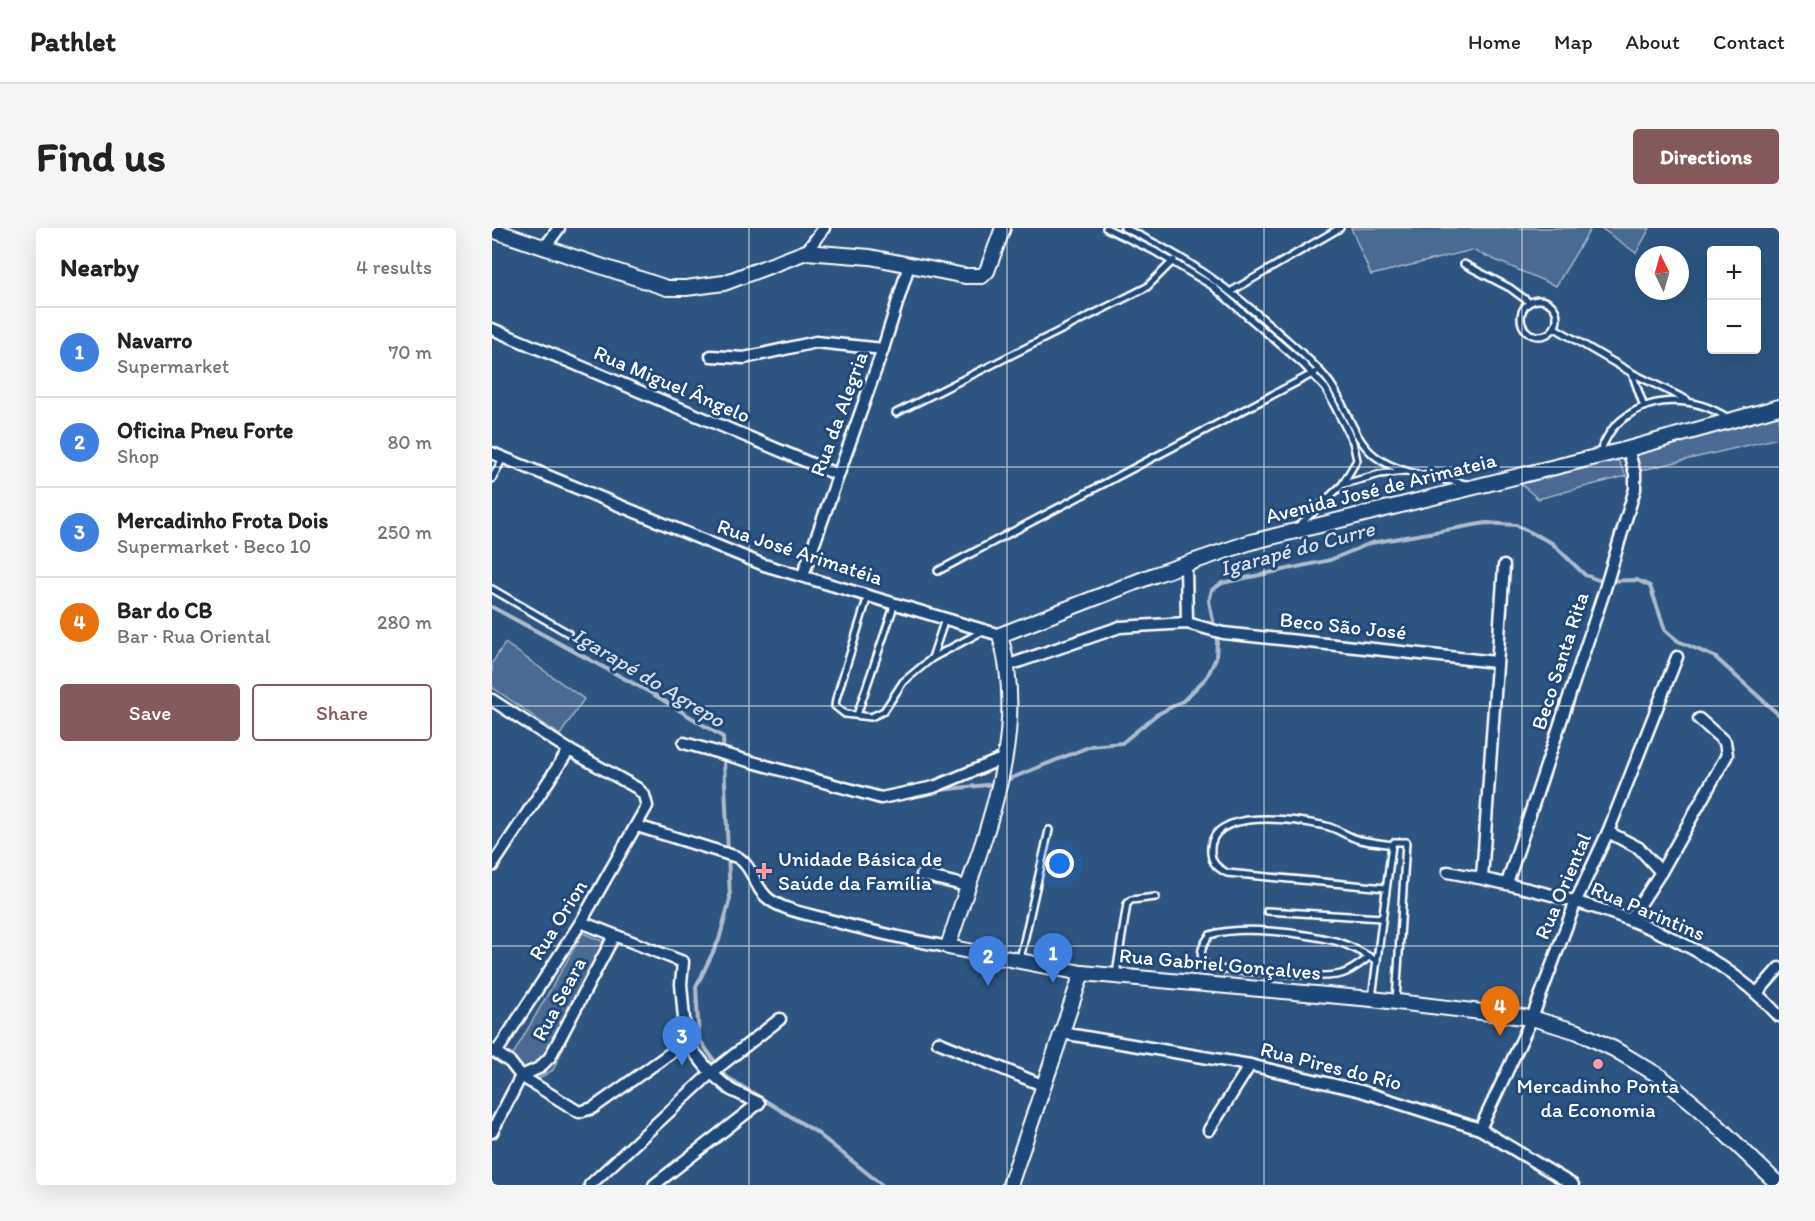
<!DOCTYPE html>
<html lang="en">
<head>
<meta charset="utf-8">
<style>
  body { margin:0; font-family:Itim,sans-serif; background:#f6f6f6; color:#222 }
  .controls { position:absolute; right:18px; top:18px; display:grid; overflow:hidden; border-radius:6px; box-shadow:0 6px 24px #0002 }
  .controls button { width:54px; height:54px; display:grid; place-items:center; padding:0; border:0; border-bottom:2px solid #e0e0e0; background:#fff; color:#222; font:30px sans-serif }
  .compass { position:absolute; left:1143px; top:18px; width:54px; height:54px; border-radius:50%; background:#fff; box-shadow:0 6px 24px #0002; rotate:355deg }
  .you { position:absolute; left:568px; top:636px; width:21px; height:21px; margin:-15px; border:4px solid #fff; border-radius:50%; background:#1a73e8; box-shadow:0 0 0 9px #1a73e833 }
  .badge { display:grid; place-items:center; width:39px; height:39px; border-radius:50%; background:#85585c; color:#fff; font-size:20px; font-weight:700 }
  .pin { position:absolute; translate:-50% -50px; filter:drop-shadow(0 2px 3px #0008) }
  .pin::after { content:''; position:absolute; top:32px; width:21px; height:18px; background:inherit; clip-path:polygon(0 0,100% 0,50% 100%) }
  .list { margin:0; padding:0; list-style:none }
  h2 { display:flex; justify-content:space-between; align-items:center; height:78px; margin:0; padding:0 24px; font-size:26px }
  h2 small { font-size:20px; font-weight:400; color:#767676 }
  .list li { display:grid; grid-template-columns:39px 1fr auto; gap:18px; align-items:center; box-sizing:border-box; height:90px; padding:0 24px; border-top:2px solid #e0e0e0 }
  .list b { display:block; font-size:22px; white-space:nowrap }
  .list p { margin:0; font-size:20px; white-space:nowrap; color:#767676 }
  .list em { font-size:20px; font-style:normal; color:#767676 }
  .actions { display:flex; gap:12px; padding:18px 24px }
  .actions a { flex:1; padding:14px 0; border:2px solid #85585c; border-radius:6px; text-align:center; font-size:21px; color:#85585c }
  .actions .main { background:#85585c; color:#fff }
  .map { position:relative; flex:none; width:1287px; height:957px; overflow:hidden; border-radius:6px }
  header { display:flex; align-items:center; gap:36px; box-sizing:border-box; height:84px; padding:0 30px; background:#fff; border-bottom:2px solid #e0e0e0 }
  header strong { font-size:28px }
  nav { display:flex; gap:33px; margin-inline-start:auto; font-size:21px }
  .intro { display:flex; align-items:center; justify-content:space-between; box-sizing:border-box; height:144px; padding:0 36px }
  h1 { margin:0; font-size:42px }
  .button { padding:15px 27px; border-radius:6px; background:#85585c; color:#fff; font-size:21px; font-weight:700 }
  main { display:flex; gap:36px; padding:0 36px }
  aside { flex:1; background:#fff; border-radius:6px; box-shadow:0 6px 24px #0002 }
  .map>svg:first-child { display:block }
</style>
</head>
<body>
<header>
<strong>Pathlet</strong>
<nav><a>Home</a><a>Map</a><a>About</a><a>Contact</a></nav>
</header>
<div class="intro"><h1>Find us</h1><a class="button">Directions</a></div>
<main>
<aside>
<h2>Nearby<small>4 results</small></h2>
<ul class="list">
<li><span class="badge" style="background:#3f7fe0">1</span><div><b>Navarro</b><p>Supermarket</p></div><em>70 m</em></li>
<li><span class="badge" style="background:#3f7fe0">2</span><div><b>Oficina Pneu Forte</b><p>Shop</p></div><em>80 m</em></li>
<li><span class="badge" style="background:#3f7fe0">3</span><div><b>Mercadinho Frota Dois</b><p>Supermarket · Beco 10</p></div><em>250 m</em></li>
<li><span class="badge" style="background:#e8710a">4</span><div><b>Bar do CB</b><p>Bar · Rua Oriental</p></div><em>280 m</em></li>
</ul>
<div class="actions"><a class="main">Save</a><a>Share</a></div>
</aside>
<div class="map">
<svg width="1287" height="957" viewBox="0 0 1287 957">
  <rect width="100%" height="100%" fill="#2c5582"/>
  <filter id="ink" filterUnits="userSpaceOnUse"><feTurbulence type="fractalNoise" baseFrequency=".0167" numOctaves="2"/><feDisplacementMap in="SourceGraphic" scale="12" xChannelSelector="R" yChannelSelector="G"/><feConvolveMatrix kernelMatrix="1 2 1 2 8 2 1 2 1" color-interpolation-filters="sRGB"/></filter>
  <g filter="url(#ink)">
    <!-- green -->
    <g fill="#486b92" stroke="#a4b5c8" stroke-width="1.5">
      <polygon points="859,0 1099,0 1064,58 980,22 879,47"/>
      <polygon points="1109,0 1158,0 1144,25"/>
      <polygon points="1287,183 1287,210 1146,243 1141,223"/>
      <polygon points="1122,230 1127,234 1134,248 1046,271 1027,254"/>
      <polygon points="13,415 92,471 68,507 0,459 0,435"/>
      <polygon points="91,705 119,717 61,842 36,857 19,830"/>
    </g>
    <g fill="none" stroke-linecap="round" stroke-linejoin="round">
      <!-- stream -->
      <g stroke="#acbcce" stroke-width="4">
        <polyline points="0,379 161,466 231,509 238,671 227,712 204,759 207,811 233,848 324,904 390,957"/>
        <polyline points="510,554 599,518 630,515 664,487 691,473 715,449 724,430 725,413 717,373 720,362 730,355 838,332 879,315 994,295 1024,297 1060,315 1093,347 1109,353 1145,352 1158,358 1173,402 1186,413 1223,429 1287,487"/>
        <polyline points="448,562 503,556"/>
      </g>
      <!-- service casing -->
      <g stroke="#fff" stroke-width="10">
        <g id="service">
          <polyline points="614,0 662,23 719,57 812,137 834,161 861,214 865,232 850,257 804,300"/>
          <path d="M632 0C692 27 737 60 786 104 804 120 824 136 838 155 854 177 861 211 883 228 907 247 946 249 974 256"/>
          <polyline points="972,36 1018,60 1037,74"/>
          <polyline points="738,64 848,0"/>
          <circle cx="1047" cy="90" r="18"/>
          <polyline points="1063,100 1140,145 1152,179"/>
          <polyline points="1140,145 1195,172"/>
          <polyline points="404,185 655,59 682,32"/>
          <path d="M1107 225C1112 216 1116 204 1124 197 1156 166 1201 167 1236 190"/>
          <polyline points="0,251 11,230"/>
          <polyline points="852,256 888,246 913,243"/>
          <polyline points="446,343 824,144"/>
          <polyline points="0,361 76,405"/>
          <polyline points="376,368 344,471 343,478 353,486 379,489 392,483 411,454 440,430 453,391"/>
          <polyline points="440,430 491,403"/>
          <polyline points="365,487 403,375"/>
          <path d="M894 660 735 645C726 640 720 636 719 625 715 577 807 592 834 598 846 601 856 609 868 612 878 614 889 615 900 617L902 614H914L904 773"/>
          <polyline points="775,683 890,690"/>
          <path d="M877 729C869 735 860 743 849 746 828 751 801 745 779 744 759 742 684 751 718 707 748 697 812 705 843 713 858 717 871 725 885 733"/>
          <polyline points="528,731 557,602"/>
          <polyline points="624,746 635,676 639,672 664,669"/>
          <polyline points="880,770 900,617"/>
        </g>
      </g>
      <!-- minor casing -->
      <g stroke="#fff" stroke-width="15">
        <g id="minor">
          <polyline points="53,19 67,0"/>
          <polyline points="314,24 332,0"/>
          <polyline points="0,101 346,247"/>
          <polyline points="219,128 252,130 324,114 391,121"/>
          <polyline points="0,225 272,337 508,407"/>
          <polyline points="694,336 695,395"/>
          <polyline points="311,347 391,121 417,37"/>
          <polyline points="517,437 628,399 695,395 731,405 1004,434"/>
          <polyline points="0,472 77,522 145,560 152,567 155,578 89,694 4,825"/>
          <polyline points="192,515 389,570 442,559 512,530"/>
          <path d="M145 598 245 629C262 639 262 661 278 672 291 681 310 685 326 689 369 701 412 711 456 719"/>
          <polyline points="1116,604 1147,620 1169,644 1235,527 1233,514 1207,491"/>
          <polyline points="0,638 77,522"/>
          <path d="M956 644C1069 665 1208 699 1287 788"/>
          <polyline points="430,647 475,658"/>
          <polyline points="990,650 1012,338"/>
          <polyline points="1015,655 1112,364 1143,261 1143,246 1136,221"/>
          <polyline points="1138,692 1169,644"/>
          <polyline points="89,694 191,734 189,756 194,814 219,845 239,862 267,875 162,957"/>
          <polyline points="1266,764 1287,740"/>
          <polyline points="570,805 758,837 869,863 988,901 1081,957"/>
          <polyline points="446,814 550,857"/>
          <polyline points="0,822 18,834 29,848 87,884 101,880 194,814"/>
          <polyline points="988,901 1040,790 1084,673 1116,604 1185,429"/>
          <polyline points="717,902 758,837"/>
          <polyline points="0,904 29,848 47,840 58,829 122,708"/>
          <polyline points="98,957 219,845 288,791"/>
        </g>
      </g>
      <!-- tertiary casing -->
      <g stroke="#fff" stroke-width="18">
        <g id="tertiary">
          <polyline points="0,2 175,60 194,60 232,55 314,24 378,29 473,48 490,48 495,43 511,0"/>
          <polyline points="518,957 590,745"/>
          <path d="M1287 957 1207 880 1169 849 1122 821 1086 804 1040 790 880 771 590 745 456 719C487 617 539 515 508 407L662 347 759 314 1136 221 1287 179"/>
        </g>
      </g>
      <!-- service -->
      <use href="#service" stroke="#1f4a7a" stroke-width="5"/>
      <!-- minor -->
      <use href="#minor" stroke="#1f4a7a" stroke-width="10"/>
      <!-- tertiary -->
      <use href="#tertiary" stroke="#1f4a7a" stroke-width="14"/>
    </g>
  </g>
  <!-- grid -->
  <path fill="none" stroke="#fff" stroke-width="1.5" stroke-opacity="0.55" d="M257 0V957M515 0V957M772 0V957M1030 0V957M0 239H1287M0 478H1287M0 718H1287"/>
  <!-- markers -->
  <g fill="#ff9aa2" stroke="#1f4a7a" stroke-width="2">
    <path d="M269 634h6v6h6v6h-6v6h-6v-6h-6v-6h6z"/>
    <circle cx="1106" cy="836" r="6"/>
  </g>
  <g text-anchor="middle" stroke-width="6" stroke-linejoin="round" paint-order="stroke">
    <!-- street labels -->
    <g font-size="21" fill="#fff" stroke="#1f4a7a">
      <text transform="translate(180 156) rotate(23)" y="7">Rua Miguel Ângelo</text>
      <text transform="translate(347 186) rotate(-70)" y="7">Rua da Alegria</text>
      <text transform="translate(889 260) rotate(-14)" y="7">Avenida José de Arimateia</text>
      <text transform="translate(308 324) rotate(18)" y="7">Rua José Arimatéia</text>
      <text transform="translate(851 398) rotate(6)" y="7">Beco São José</text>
      <text transform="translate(1068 433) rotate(-72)" y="7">Beco Santa Rita</text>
      <text transform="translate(1071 658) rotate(-67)" y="7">Rua Oriental</text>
      <text transform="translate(1156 683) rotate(23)" y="7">Rua Parintins</text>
      <text transform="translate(66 692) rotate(-58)" y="7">Rua Orion</text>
      <text transform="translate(728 736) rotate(5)" y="7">Rua Gabriel Gonçalves</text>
      <text transform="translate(67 771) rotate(-62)" y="7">Rua Seara</text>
      <text transform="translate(839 838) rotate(14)" y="7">Rua Pires do Río</text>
    </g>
    <!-- poi labels -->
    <g font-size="21" fill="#fff" stroke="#1f4a7a" text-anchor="start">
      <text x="286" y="638">Unidade Básica de<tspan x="286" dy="24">Saúde da Família</tspan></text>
      <text x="1106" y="865" text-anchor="middle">Mercadinho Ponta<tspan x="1106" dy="24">da Economia</tspan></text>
    </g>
    <!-- water labels -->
    <g font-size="22" font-style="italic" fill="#d5dde6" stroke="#1f4a7a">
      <text transform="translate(805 320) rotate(-15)" y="8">Igarapé do Curre</text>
      <text transform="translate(157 449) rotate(31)" y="8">Igarapé do Agrepo</text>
    </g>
  </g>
</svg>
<div class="controls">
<button>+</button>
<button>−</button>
</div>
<svg class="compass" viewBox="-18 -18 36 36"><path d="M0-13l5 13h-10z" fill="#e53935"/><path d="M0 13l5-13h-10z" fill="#767676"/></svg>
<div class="you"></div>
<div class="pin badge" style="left:561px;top:755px;background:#3f7fe0">1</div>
<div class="pin badge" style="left:496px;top:758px;background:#3f7fe0">2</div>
<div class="pin badge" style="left:190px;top:838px;background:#3f7fe0">3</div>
<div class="pin badge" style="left:1008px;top:808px;background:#e8710a">4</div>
</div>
</main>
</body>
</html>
